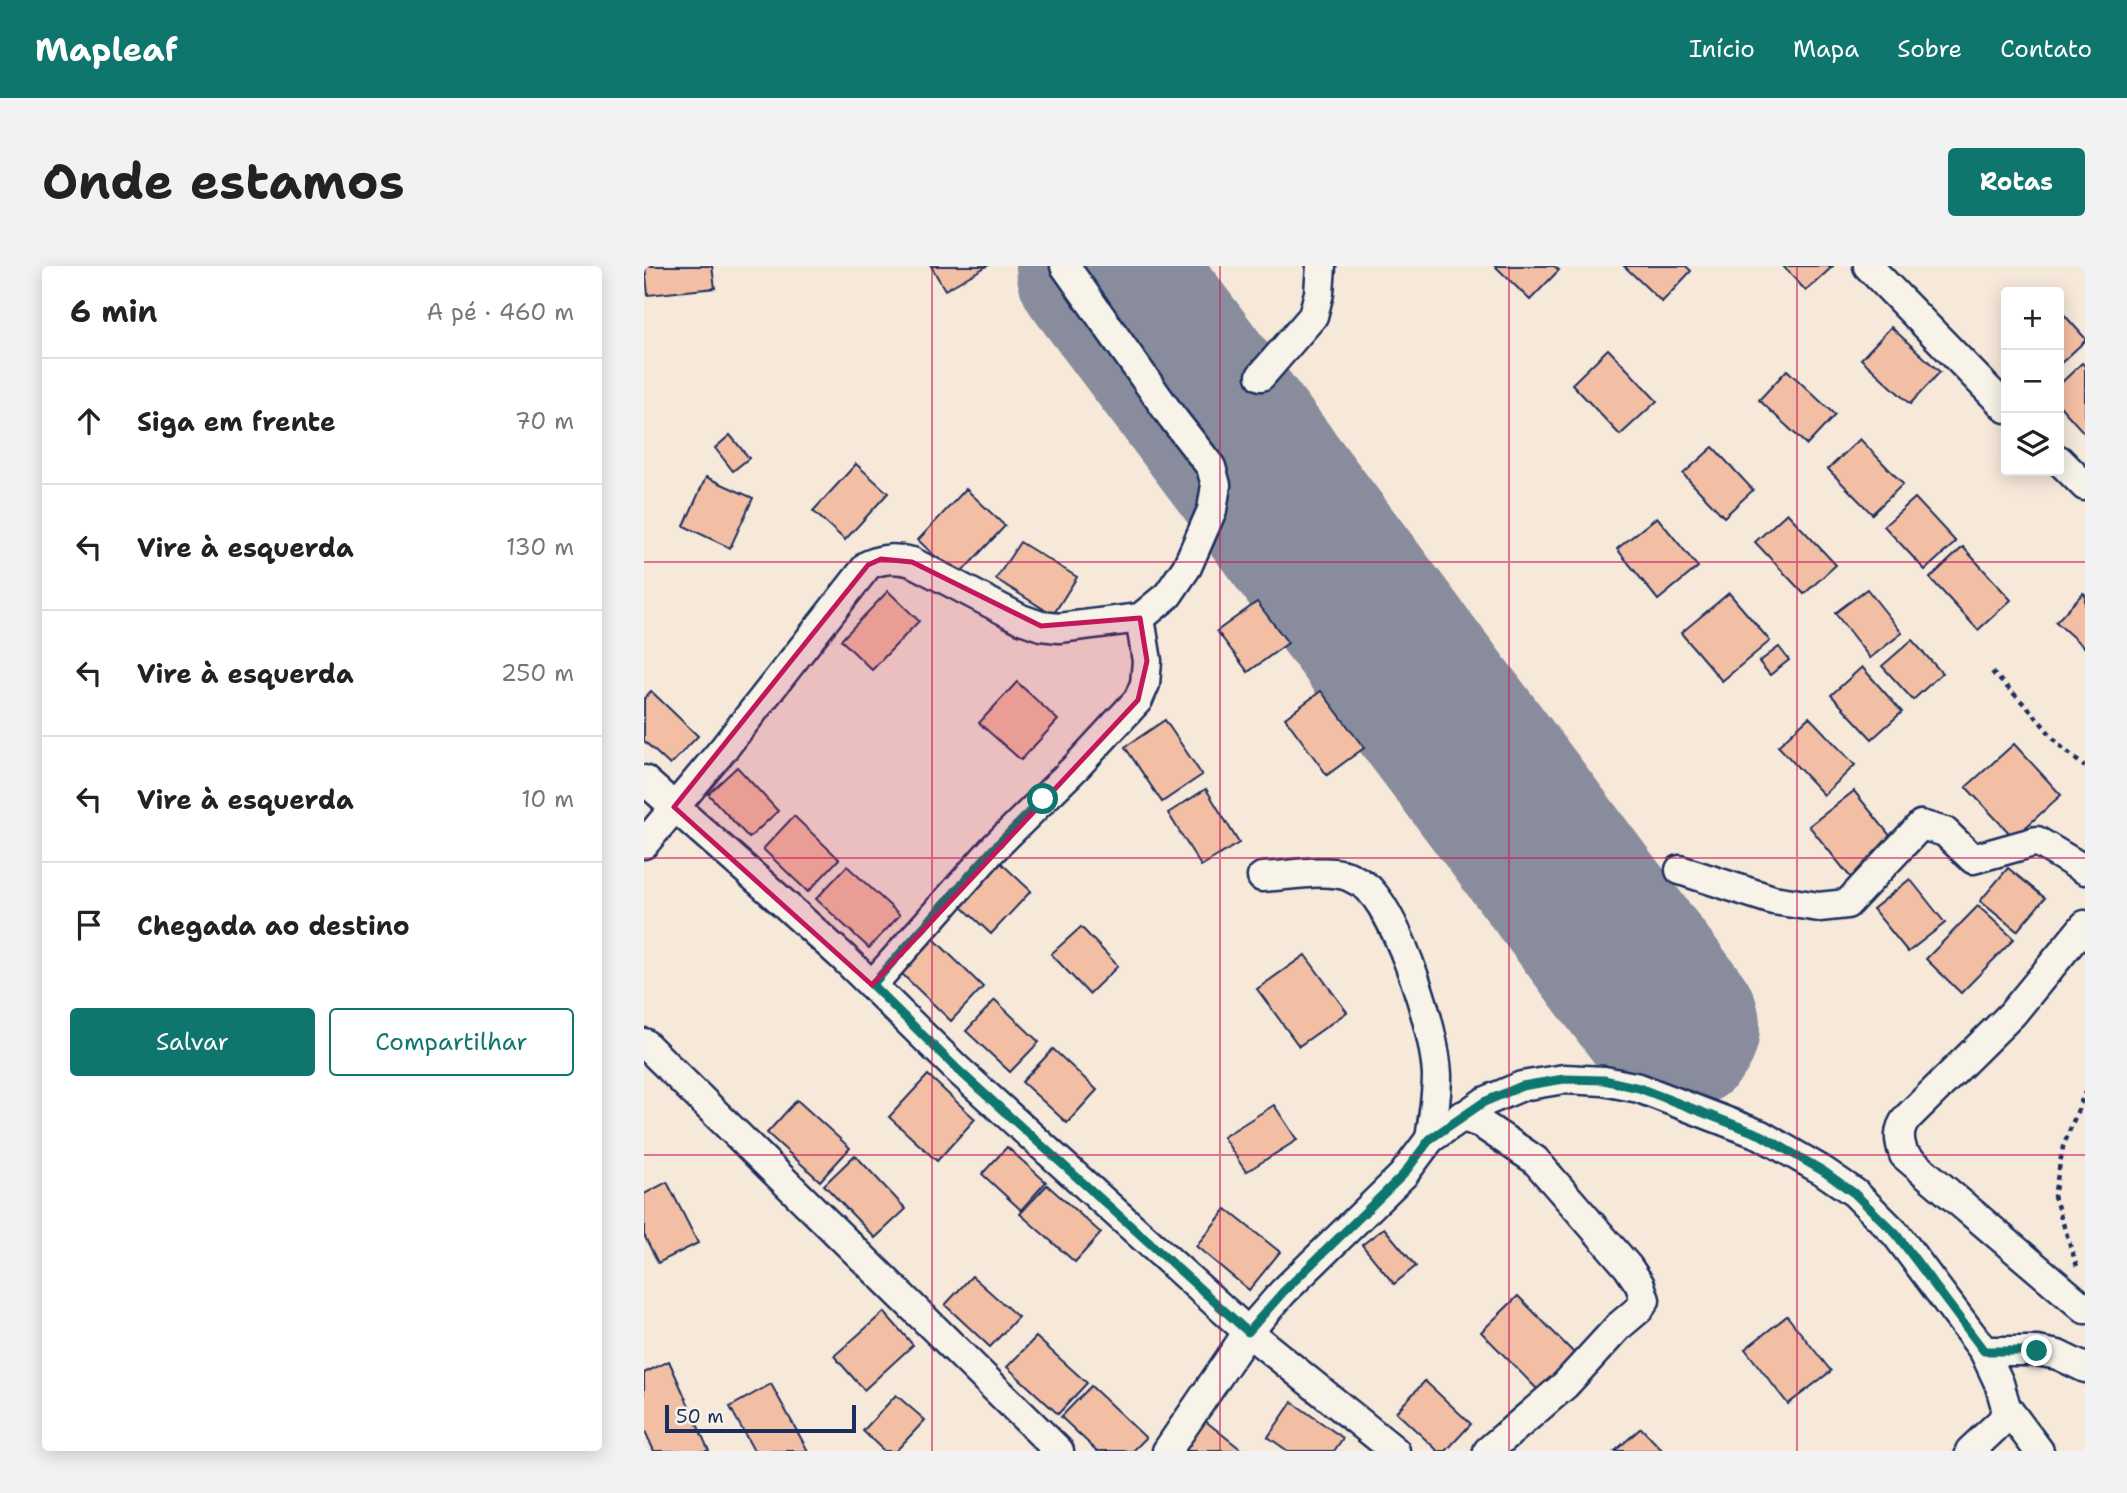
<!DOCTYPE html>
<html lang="pt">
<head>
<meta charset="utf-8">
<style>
  body { margin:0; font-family:"Shantell Sans",sans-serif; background:#f2f2f2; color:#222 }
  .controls { position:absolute; right:21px; top:21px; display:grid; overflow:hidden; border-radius:7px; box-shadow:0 4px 18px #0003 }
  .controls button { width:63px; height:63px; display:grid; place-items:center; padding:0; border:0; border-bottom:2px solid #e0e0e0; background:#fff; color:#222; font:35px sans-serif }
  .scale { position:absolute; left:21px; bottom:18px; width:191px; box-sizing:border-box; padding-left:7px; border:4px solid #1b2f5e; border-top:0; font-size:19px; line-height:24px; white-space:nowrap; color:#1b2f5e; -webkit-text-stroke:5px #f7f3e8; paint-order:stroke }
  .stop { position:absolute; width:21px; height:21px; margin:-16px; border:5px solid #0f766e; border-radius:50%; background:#fff }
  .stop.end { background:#0f766e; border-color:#fff; box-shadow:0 2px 7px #0008 }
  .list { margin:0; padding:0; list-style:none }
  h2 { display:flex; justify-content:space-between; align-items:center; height:91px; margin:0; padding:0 28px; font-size:30px }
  h2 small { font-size:23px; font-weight:400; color:#767676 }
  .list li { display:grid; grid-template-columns:46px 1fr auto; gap:21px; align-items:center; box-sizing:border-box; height:126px; padding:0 28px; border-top:2px solid #e0e0e0 }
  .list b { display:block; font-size:26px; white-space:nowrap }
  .list em { font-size:23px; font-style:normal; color:#767676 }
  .actions { display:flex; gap:14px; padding:21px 28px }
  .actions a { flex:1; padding:16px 0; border:2px solid #0f766e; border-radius:7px; text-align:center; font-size:24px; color:#0f766e }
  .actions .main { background:#0f766e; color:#fff }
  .icon { flex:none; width:38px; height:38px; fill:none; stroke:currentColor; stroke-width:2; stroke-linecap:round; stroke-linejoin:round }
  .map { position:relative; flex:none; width:1441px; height:1185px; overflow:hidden; border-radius:7px }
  header { display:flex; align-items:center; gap:42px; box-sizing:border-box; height:98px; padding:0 35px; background:#0f766e; color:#fff }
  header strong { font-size:33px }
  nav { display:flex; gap:38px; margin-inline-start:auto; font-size:24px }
  .intro { display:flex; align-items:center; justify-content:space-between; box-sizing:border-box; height:168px; padding:0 42px }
  h1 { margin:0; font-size:49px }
  .button { padding:18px 32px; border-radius:7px; background:#0f766e; color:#fff; font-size:24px; font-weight:700 }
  main { display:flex; gap:42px; padding:0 42px }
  aside { flex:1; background:#fff; border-radius:7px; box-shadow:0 4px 18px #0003 }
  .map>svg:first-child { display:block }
</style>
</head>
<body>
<header>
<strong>Mapleaf</strong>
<nav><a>Início</a><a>Mapa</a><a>Sobre</a><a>Contato</a></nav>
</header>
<div class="intro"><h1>Onde estamos</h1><a class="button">Rotas</a></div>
<main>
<aside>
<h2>6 min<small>A pé · 460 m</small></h2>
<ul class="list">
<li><svg class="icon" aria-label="ahead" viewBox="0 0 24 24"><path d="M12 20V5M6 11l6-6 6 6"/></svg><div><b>Siga em frente</b></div><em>70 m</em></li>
<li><svg class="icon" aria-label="left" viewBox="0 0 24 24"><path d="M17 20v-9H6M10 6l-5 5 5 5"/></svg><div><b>Vire à esquerda</b></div><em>130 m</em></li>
<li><svg class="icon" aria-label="left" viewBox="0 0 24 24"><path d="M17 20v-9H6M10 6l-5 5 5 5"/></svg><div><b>Vire à esquerda</b></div><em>250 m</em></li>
<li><svg class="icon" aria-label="left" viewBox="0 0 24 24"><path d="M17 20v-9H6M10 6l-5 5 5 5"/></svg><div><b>Vire à esquerda</b></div><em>10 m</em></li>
<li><svg class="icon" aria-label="arrive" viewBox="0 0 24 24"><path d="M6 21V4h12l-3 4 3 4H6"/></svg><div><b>Chegada ao destino</b></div></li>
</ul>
<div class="actions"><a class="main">Salvar</a><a>Compartilhar</a></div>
</aside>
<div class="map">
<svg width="1441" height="1185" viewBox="0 0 1441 1185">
  <rect width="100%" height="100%" fill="#f6e9da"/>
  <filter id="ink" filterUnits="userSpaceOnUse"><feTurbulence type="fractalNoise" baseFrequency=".0143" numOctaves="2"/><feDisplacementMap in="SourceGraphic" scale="14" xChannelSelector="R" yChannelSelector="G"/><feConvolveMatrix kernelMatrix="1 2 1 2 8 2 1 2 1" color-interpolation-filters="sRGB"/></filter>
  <g filter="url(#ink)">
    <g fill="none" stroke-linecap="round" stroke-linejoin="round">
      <!-- runway -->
      <polyline stroke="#888c9c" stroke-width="172" points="458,0 1030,760"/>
    </g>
    <!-- building -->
    <g fill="#f3bfa4" stroke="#1b2f5e" stroke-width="2">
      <polygon points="1,0 68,0 71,22 4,29"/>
      <polygon points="287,0 343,0 301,24"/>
      <polygon points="851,0 910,0 915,4 886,34"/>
      <polygon points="980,0 1042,0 1047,5 1018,36"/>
      <polygon points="1139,0 1189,0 1162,25"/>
      <polygon points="1415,43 1441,72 1441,75 1415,99"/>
      <polygon points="1247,61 1296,106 1266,138 1217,93"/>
      <polygon points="964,83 1013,135 976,169 928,118"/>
      <polygon points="1438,97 1441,100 1441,168 1415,139 1415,119"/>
      <polygon points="1143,104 1191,149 1163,179 1115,134"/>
      <polygon points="86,169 105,192 89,205 71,182"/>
      <polygon points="1216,173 1259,218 1228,248 1184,203"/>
      <polygon points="1069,181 1109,224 1080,251 1039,208"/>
      <polygon points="212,198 244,227 201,274 169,245"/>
      <polygon points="62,211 109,232 86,282 40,260"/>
      <polygon points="322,223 361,260 313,311 274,274"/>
      <polygon points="1271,232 1312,276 1281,304 1240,260"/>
      <polygon points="1143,247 1192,299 1160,328 1111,276"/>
      <polygon points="1013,251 1054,301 1014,334 973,283"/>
      <polygon points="376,276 433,311 409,349 352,313"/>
      <polygon points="1319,281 1367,334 1334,364 1286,312"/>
      <polygon points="1223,323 1258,367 1226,392 1191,347"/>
      <polygon points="244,325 275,355 228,404 197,374"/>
      <polygon points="1085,327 1126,375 1078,415 1037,367"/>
      <polygon points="1439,327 1441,328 1441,382 1412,356"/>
      <polygon points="613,336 644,377 604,406 573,365"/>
      <polygon points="1268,374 1298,407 1269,434 1238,400"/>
      <polygon points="1135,381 1145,394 1126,409 1115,396"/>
      <polygon points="1218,401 1258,446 1228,473 1187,429"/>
      <polygon points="373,416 414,454 377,494 335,457"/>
      <polygon points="7,425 54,470 26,499 0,475 0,433"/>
      <polygon points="677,425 720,482 683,509 641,452"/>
      <polygon points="1165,451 1211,499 1180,529 1134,480"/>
      <polygon points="521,454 558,509 518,536 481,481"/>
      <polygon points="1370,478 1417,529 1370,572 1322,521"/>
      <polygon points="93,501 134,545 105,572 64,528"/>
      <polygon points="562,523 595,577 557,600 524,547"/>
      <polygon points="1210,525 1252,577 1207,612 1165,560"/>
      <polygon points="150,550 195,593 164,626 119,583"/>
      <polygon points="357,597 387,625 347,668 317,640"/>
      <polygon points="203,600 256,649 225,682 172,633"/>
      <polygon points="1364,602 1401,632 1373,665 1336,635"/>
      <polygon points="1266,613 1301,657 1264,686 1229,643"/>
      <polygon points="1334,640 1370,673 1317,727 1282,693"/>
      <polygon points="437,661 474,700 445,728 407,688"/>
      <polygon points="290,673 339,721 307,755 257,707"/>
      <polygon points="661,689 703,746 655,780 613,723"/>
      <polygon points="351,734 395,776 366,806 322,765"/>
      <polygon points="409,783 453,824 423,857 378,816"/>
      <polygon points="284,809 331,853 293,895 245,851"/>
      <polygon points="153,834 206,882 176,915 123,867"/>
      <polygon points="630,839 653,874 602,906 579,871"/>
      <polygon points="363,881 402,916 377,944 338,908"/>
      <polygon points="211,889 262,943 231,972 180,919"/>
      <polygon points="23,916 54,977 14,997 0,969 0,928"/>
      <polygon points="403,919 457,967 431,996 376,948"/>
      <polygon points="582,943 636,986 605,1024 552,980"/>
      <polygon points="740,962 772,1000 750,1018 718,979"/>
      <polygon points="328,1010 374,1051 346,1081 301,1039"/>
      <polygon points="874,1030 931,1088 894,1124 837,1066"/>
      <polygon points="240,1046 269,1079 220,1124 190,1090"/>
      <polygon points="1143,1050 1187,1105 1144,1138 1101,1083"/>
      <polygon points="392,1071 443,1117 414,1148 363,1101"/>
      <polygon points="25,1095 65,1185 10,1185 0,1163 0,1107"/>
      <polygon points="781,1115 827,1158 802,1185 794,1185 752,1146"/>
      <polygon points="127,1118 164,1185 110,1185 86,1141"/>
      <polygon points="447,1120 502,1172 489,1185 453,1185 417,1151"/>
      <polygon points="252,1129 281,1154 252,1185 240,1185 219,1165"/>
      <polygon points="648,1136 699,1172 690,1185 644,1185 624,1171"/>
      <polygon points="555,1150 599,1185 527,1185"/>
      <polygon points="997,1162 1019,1185 971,1185"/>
    </g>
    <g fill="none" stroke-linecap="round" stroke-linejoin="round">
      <!-- minor casing -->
      <g stroke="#1b2f5e" stroke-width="33">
        <g id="minor">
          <polyline points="1224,0 1362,142"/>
          <polyline points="617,110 669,50 675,27 677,0"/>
          <polyline points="1415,194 1441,220"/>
          <polyline points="0,514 124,623 200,692 312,802 604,1066 751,1185"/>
          <path d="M0 578 81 481 224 299C240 292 251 292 268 296L377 353 397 360 415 362 496 352 524 329 543 301 568 244 572 219 567 201 528 151 421 0"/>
          <polyline points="1036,604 1129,634 1175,641 1203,638 1277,559 1301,566 1329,593 1393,575 1441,604"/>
          <path d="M618 611C642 610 682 602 704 610 710 613 722 619 726 624 757 658 791 763 793 809 793 830 789 853 786 873"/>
          <path d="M1441 659 1368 748 1263 852C1253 864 1255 875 1260 889L1441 1043"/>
          <polyline points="228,719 349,583 433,500 494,434 501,418 503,395 496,352"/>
          <polyline points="0,777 415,1185"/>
          <polyline points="817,850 836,857 891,894 984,1001 996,1019 1001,1034 995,1043 975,1060 921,1119 844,1185"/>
          <polyline points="1340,1085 1393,1085 1414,1089 1441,1102"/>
          <polyline points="1362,1141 1395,1185"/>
          <polyline points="523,1185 604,1066 639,1026 759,909 786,873 840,836 878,820 920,813 960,815 995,822 1117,869 1179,905 1211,927 1252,968 1340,1085 1355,1117 1362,1141 1359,1154 1326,1185"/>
        </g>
      </g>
      <!-- path -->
      <g stroke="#1b2f5e" stroke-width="4.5" stroke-dasharray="5 5" stroke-linecap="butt">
        <polyline points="1348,406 1388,446 1415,479 1441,501"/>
        <polyline points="1433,1000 1410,930 1419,881 1441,826"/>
      </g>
      <!-- minor -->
      <use href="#minor" stroke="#f7f3e8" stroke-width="28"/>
    </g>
  </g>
  <g fill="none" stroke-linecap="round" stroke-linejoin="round" filter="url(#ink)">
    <!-- route -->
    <polyline stroke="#0f766e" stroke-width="9" points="399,533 349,583 228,719 312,802 604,1066 639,1026 759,909 786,873 840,836 878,820 920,813 960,814 995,822 1117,869 1179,905 1210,927 1252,968 1340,1085 1393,1085"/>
  </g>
  <!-- marked area -->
  <path fill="#c2185b" fill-opacity="0.2" stroke="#c2185b" stroke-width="5" stroke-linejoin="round" d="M237 293 268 296 397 360 496 352 503 395 494 434 228 719 30 541 224 299Z"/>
  <!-- grid -->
  <path fill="none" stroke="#c2185b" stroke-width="2" stroke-opacity="0.55" d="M288 0V1185M576 0V1185M865 0V1185M1153 0V1185M0 296H1441M0 592H1441M0 889H1441"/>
</svg>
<div class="controls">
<button>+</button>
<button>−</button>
<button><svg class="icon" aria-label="layers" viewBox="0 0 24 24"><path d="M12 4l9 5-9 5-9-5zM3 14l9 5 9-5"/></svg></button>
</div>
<div class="scale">50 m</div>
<div class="stop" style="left:399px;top:533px"></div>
<div class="stop end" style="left:1393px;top:1085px"></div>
</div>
</main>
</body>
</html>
